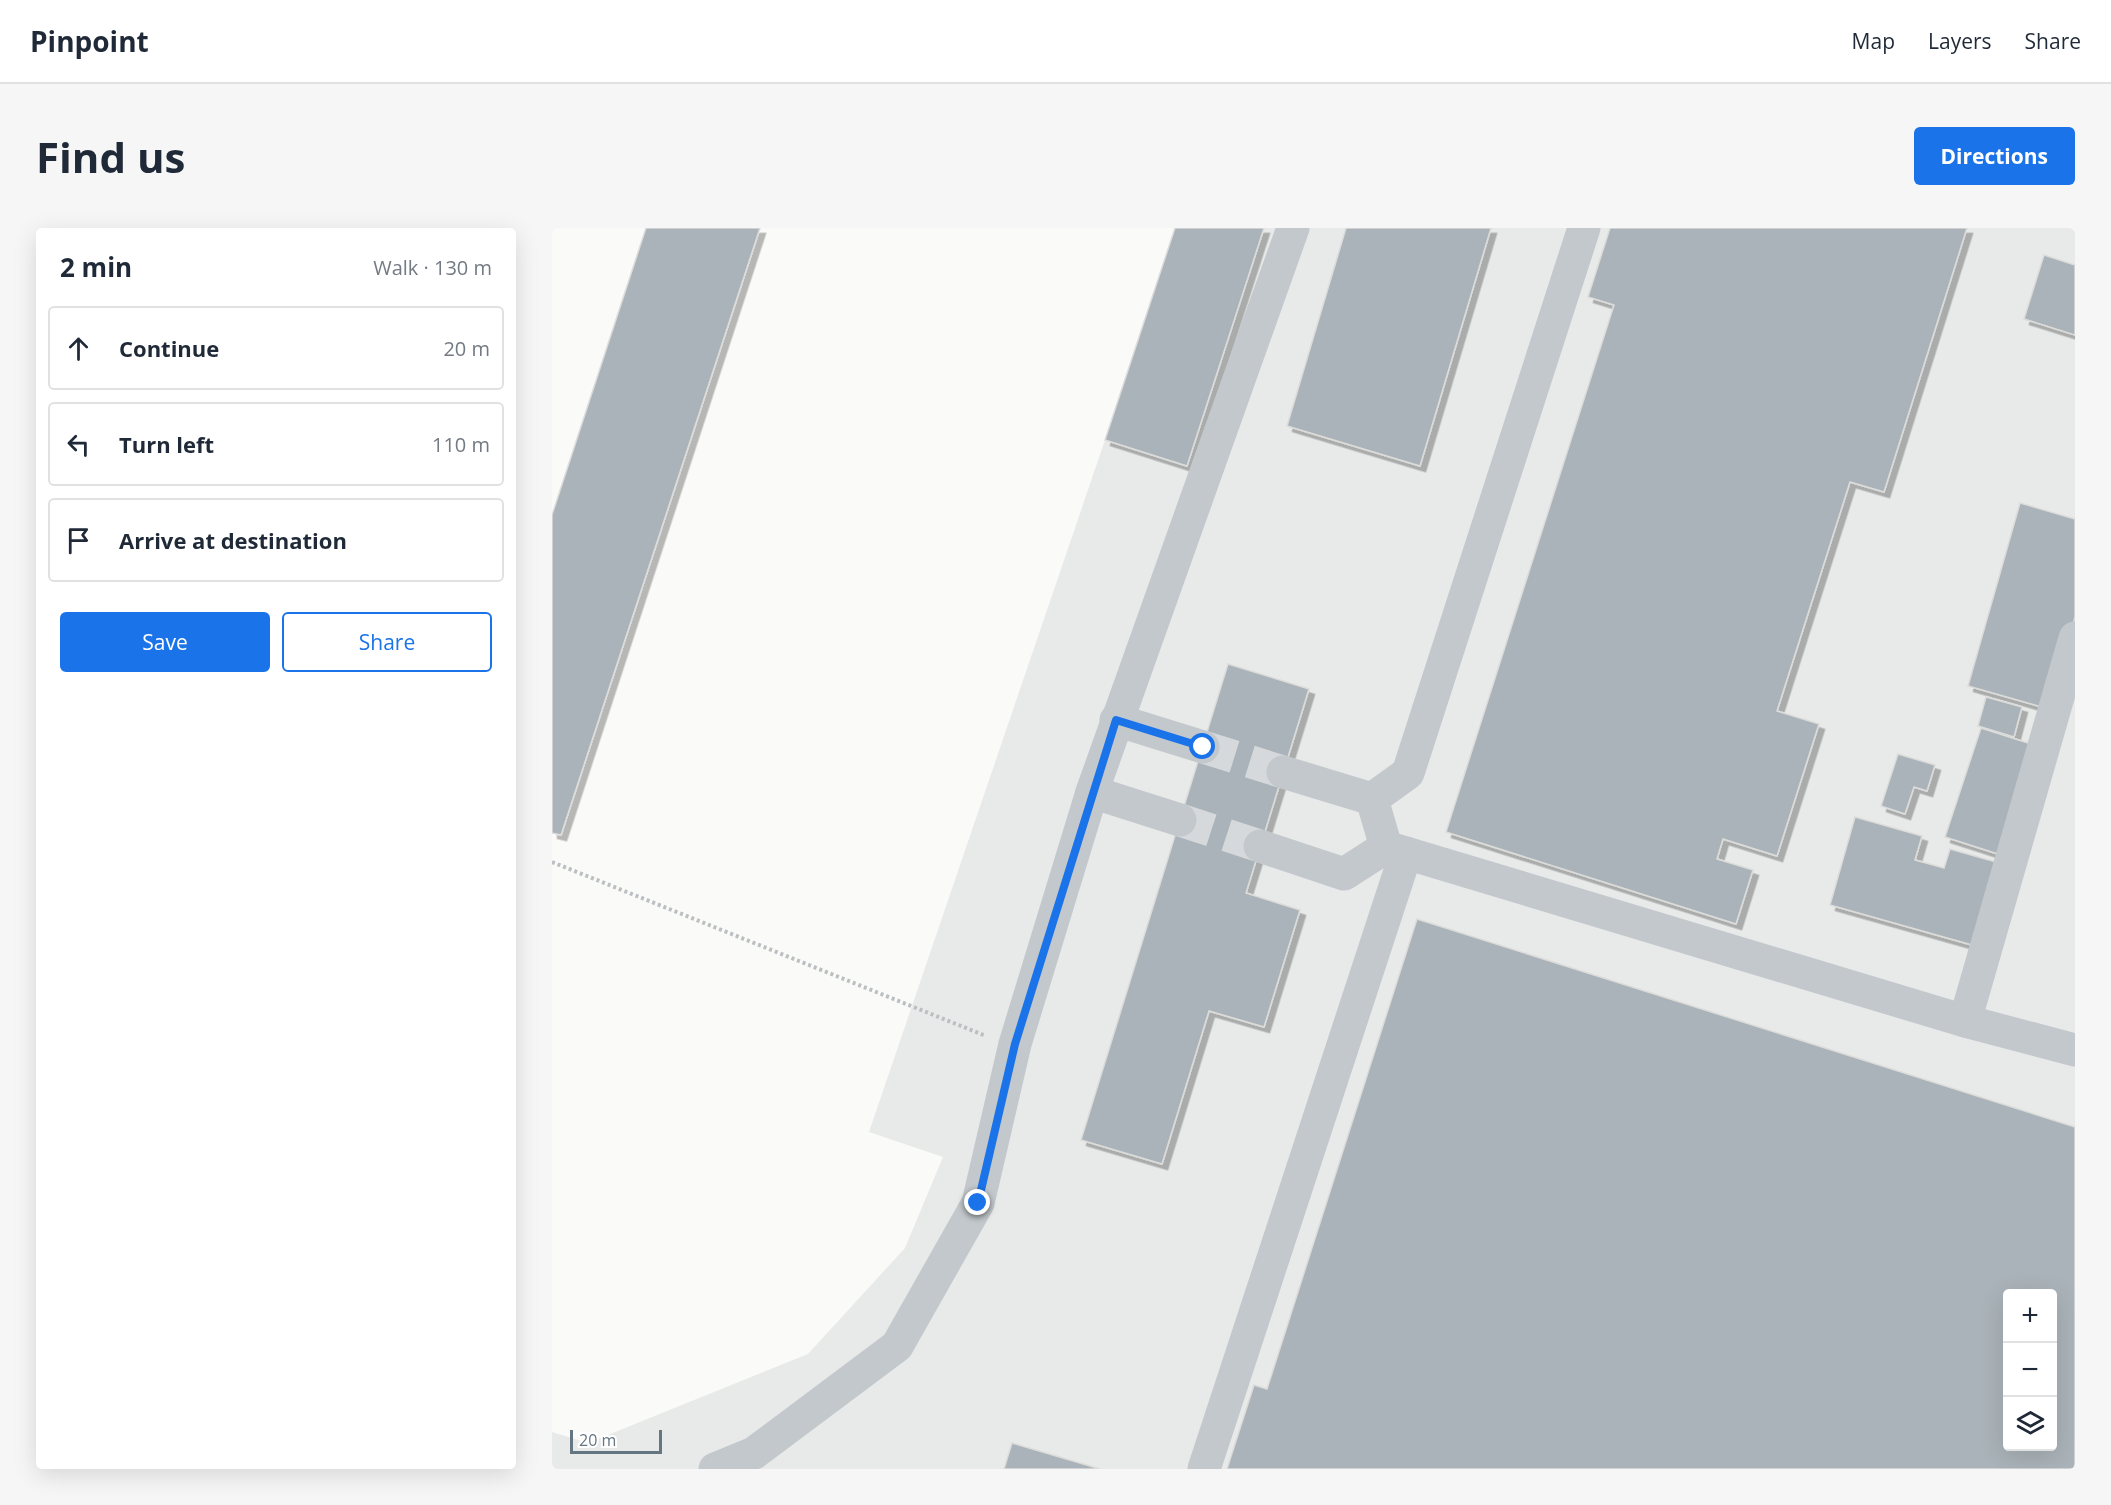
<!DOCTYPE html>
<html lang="en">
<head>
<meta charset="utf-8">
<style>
  body { margin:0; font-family:"Open Sans",sans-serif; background:#f6f6f7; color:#1f2937 }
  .controls { position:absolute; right:18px; bottom:18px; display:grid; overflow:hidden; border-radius:6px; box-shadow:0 6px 24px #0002 }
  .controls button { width:54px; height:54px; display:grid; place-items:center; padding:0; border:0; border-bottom:2px solid #e0e1e3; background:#fff; color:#1f2937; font:30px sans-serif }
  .scale { position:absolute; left:18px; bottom:15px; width:92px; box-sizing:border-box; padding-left:6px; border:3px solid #657683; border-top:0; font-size:16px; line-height:21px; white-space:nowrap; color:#657683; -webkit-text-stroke:4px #fff; paint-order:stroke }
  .stop { position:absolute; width:18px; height:18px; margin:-14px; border:4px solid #1a73e8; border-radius:50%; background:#fff }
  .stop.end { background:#1a73e8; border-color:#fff; box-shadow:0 2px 6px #0008 }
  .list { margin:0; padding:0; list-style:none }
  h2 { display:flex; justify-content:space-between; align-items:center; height:78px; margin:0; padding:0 24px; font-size:26px }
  h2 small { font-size:20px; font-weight:400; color:#747a83 }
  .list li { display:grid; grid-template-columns:39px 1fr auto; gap:18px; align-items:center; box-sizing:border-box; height:84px; margin:0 12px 12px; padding:0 12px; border:2px solid #e0e1e3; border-radius:6px }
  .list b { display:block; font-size:22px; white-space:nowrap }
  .list em { font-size:20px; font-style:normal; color:#747a83 }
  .actions { display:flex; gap:12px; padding:18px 24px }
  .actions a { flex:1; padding:14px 0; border:2px solid #1a73e8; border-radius:6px; text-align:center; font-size:21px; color:#1a73e8 }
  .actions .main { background:#1a73e8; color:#fff }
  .icon { flex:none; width:33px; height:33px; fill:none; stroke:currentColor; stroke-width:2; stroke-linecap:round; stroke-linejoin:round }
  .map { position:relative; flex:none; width:1523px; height:1241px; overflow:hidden; border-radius:6px }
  header { display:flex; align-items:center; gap:36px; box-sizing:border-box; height:84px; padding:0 30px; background:#fff; border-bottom:2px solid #e0e1e3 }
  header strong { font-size:28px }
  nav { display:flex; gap:33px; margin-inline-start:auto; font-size:21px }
  .intro { display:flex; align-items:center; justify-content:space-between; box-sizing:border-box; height:144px; padding:0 36px }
  h1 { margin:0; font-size:42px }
  .button { padding:15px 27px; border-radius:6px; background:#1a73e8; color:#fff; font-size:21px; font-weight:700 }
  main { display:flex; gap:36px; padding:0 36px }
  aside { flex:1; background:#fff; border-radius:6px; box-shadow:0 6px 24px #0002 }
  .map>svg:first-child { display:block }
</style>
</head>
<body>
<header>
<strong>Pinpoint</strong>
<nav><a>Map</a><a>Layers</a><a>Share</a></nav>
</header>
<div class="intro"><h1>Find us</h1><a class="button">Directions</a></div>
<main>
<aside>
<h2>2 min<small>Walk · 130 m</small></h2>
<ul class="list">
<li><svg class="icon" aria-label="ahead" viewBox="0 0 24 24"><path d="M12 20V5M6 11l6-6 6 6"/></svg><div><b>Continue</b></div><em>20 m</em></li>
<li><svg class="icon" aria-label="left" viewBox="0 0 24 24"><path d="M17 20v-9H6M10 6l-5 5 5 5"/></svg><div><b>Turn left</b></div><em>110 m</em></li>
<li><svg class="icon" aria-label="arrive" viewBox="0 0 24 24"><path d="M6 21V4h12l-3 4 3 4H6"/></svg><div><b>Arrive at destination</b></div></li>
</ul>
<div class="actions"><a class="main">Save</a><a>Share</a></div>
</aside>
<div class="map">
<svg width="1523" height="1241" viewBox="0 0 1523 1241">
  <defs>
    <filter id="shadow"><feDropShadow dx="5.5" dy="5.5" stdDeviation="0" flood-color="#0004"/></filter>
  </defs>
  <rect width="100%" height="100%" fill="#fafaf8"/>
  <!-- built -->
  <path fill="#e8e9e9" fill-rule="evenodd" d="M623 0H1523V1241H0V1204L36 1215 256 1126 353 1020 391 929 317 904 553 212ZM1456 1066H1500V1218H1456Z"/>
  <!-- building -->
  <g fill="#aab3b9" stroke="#dcdcda" stroke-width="1.5" fill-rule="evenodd" filter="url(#shadow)">
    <polygon points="94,0 208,0 9,607 0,605 0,287"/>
    <polygon points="623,0 712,0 635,238 553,212"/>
    <polygon points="794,0 939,0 868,238 735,198"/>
    <polygon points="1058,0 1415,0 1332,264 1298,254 1225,483 1267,496 1225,628 1171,611 1165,631 1201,642 1184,696 894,604 1062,77 1036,69"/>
    <polygon points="1492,27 1523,37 1523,107 1472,91"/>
    <polygon points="1468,275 1523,291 1523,389 1497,481 1416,458"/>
    <polygon points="676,436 757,461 694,665 748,682 712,799 657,783 610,936 529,912"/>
    <polygon points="1434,469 1470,479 1462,509 1426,498"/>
    <polygon points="1429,500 1485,518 1449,627 1393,609"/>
    <polygon points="1346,526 1383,537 1375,563 1362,559 1353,586 1329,578"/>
    <polygon points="1303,589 1370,608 1363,632 1392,640 1398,621 1444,634 1420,717 1278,677"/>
    <path d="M865 691 1523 899V1241H675L702 1157 715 1161ZM1456 1066H1500V1218H1456Z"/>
    <polygon points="460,1215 548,1241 452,1241"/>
  </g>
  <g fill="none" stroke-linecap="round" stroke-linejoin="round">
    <!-- minor-tunnel -->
    <g stroke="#d5d9db" stroke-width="33" stroke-dasharray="33 16" stroke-linecap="butt">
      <polyline points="651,519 731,544"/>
      <polyline points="628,592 708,618"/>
    </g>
    <!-- path -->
    <polyline stroke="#bbbfc2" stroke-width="4" stroke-dasharray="3 3" stroke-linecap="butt" points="0,634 434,808"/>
    <!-- minor -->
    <g stroke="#c3c8cc" stroke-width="33">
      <polyline points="564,492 651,519"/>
      <polyline points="731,544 820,571"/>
      <polyline points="540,564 628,592"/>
      <polyline points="708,618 792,646 834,619 1413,793 1523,822"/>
      <polyline points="834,619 820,571 856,545 1032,0"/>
      <polyline points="1413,793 1523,410"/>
      <polyline points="163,1241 202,1225 345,1118 426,975 463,816 540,564 741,0"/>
      <polyline points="652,1241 854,625"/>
    </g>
  </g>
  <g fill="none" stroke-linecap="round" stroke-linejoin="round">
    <!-- route -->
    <polyline stroke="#1a73e8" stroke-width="8" points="426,975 463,816 564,492 651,519"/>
  </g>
</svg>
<div class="controls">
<button>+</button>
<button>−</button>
<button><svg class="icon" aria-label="layers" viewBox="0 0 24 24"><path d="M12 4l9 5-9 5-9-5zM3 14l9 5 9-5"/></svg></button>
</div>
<div class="scale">20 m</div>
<div class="stop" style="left:651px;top:519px"></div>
<div class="stop end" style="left:426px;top:975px"></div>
</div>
</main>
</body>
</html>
